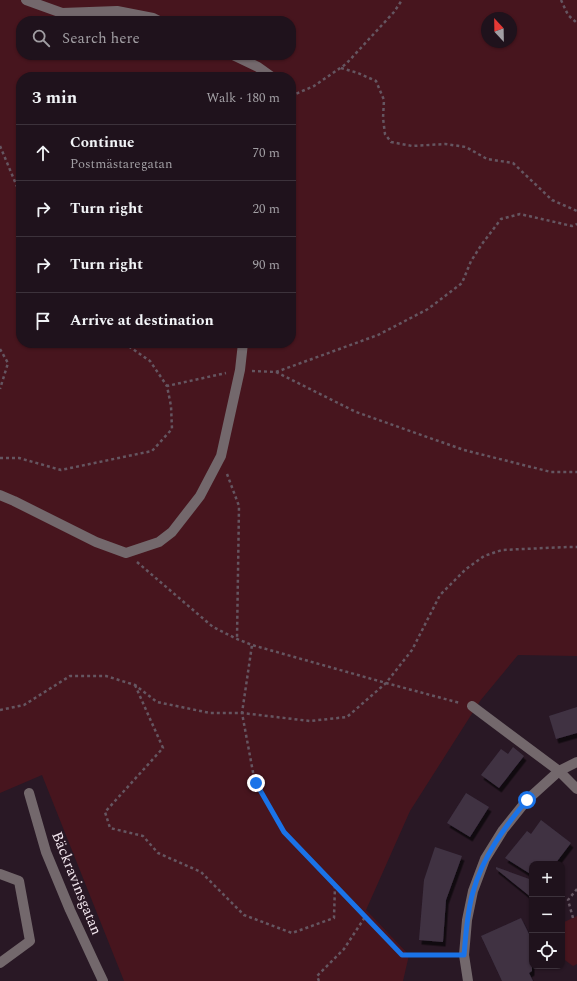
<!DOCTYPE html>
<html lang="en">
<head>
<meta charset="utf-8">
<style>
  body { margin:0; font-family:Spectral,serif; background:#271b25; color:#f1f3f6 }
  .controls { position:absolute; right:12px; bottom:12px; display:grid; overflow:hidden; border-radius:8px; box-shadow:0 1px 3px #0004 }
  .controls button { width:36px; height:36px; display:grid; place-items:center; padding:0; border:0; border-bottom:1px solid #3c323b; background:#1f121c; color:#f1f3f6; font:20px sans-serif }
  .compass { position:absolute; left:481px; top:12px; width:36px; height:36px; border-radius:50%; background:#1f121c; box-shadow:0 1px 3px #0004; rotate:338deg }
  .stop { position:absolute; width:12px; height:12px; margin:-9px; border:3px solid #1a73e8; border-radius:50%; background:#fff }
  .stop.end { background:#1a73e8; border-color:#fff; box-shadow:0 1px 4px #0008 }
  .list { margin:0; padding:0; list-style:none }
  h2 { display:flex; justify-content:space-between; align-items:center; height:52px; margin:0; padding:0 16px; font-size:17px }
  h2 small { font-size:13px; font-weight:400; color:#a19ea3 }
  .list li { display:grid; grid-template-columns:26px 1fr auto; gap:12px; align-items:center; box-sizing:border-box; height:56px; padding:0 16px; border-top:1px solid #3c323b }
  .list b { display:block; font-size:15px; white-space:nowrap }
  .list p { margin:0; font-size:13px; white-space:nowrap; color:#a19ea3 }
  .list em { font-size:13px; font-style:normal; color:#a19ea3 }
  .icon { flex:none; width:22px; height:22px; fill:none; stroke:currentColor; stroke-width:2; stroke-linecap:round; stroke-linejoin:round }
  .map { position:relative; flex:none; width:577px; height:981px; overflow:hidden }
  .search { position:absolute; background:#1f121c; box-shadow:0 1px 3px #0004; left:16px; top:16px; width:280px; height:44px; display:flex; align-items:center; gap:10px; box-sizing:border-box; padding:0 14px; border-radius:16px; color:#a19ea3; font-size:15px }
  .panel { position:absolute; background:#1f121c; box-shadow:0 1px 3px #0004; left:16px; top:72px; width:280px; height:276px; border-radius:16px }
  .map>svg:first-child { display:block }
</style>
</head>
<body>
<div class="map">
<svg width="577" height="981" viewBox="0 0 577 981">
  <defs>
    <filter id="shadow"><feDropShadow dx="2.5" dy="4.5" stdDeviation="0" flood-color="#0009"/></filter>
  </defs>
  <rect width="100%" height="100%" fill="#291825"/>
  <!-- green -->
  <g fill="#47151e" fill-rule="evenodd">
    <path d="M0 0H577V656L518 655 480 701 410 811 366 910 409 955 403 981H124L42 775 0 793ZM487 18H511V42H487ZM21 21H291V55H21ZM21 77H291V343H21Z"/>
    <polygon points="577,916 577,964 573,966 562,958 562,923"/>
  </g>
  <!-- building -->
  <g fill="#3f3243" filter="url(#shadow)">
    <polygon points="577,707 577,733 556,739 549,716"/>
    <polygon points="513,747 524,756 499,788 481,775 501,749 508,754"/>
    <polygon points="466,793 489,807 470,837 447,823"/>
    <polygon points="541,820 571,843 555,864 532,864 532,875 505,858 527,831 531,834"/>
    <polygon points="435,847 462,856 446,900 443,942 419,940 424,880"/>
    <polygon points="496,867 532,880 532,898 496,869"/>
    <polygon points="521,918 532,940 532,971 529,973 533,981 502,981 481,936"/>
  </g>
  <g fill="none" stroke-linecap="round" stroke-linejoin="round">
    <!-- path -->
    <g stroke="#655661" stroke-width="2.5" stroke-dasharray="3 3" stroke-linecap="butt">
      <polyline points="561,0 568,15 577,23"/>
      <polyline points="341,68 358,73 376,81 384,100 383,118 385,134 391,142 412,146 445,144 466,147 487,159 513,163 552,200 577,211"/>
      <polyline points="291,96 314,86 346,64 394,12 402,0"/>
      <polyline points="0,146 21,196"/>
      <polyline points="124,343 150,361 167,386"/>
      <polyline points="0,349 8,363 0,389"/>
      <polyline points="252,371 276,372 356,412 464,450 551,472 577,472"/>
      <polyline points="276,372 378,335 428,309 462,283 471,261 482,244 501,219 520,214 572,226 577,224"/>
      <polyline points="0,458 19,458 61,470 152,451 172,429 171,406 167,386 226,373"/>
      <polyline points="227,474 239,506 237,639"/>
      <polyline points="137,562 213,627 237,639 252,645 386,683 460,703"/>
      <polyline points="135,685 163,748 105,812 110,828 143,836 158,853 201,872 244,915 292,933 334,918 335,885 284,832 255,783 242,713 252,645"/>
      <polyline points="0,710 24,705 70,676 106,676 135,685 157,702 210,713 242,713 310,721 347,717 386,683 412,650 440,595 466,569 484,556 502,550 567,547 577,547"/>
      <polyline points="335,885 402,955 452,955"/>
      <polyline points="573,918 568,900 577,889"/>
      <polyline points="319,981 317,976 344,949 365,917"/>
    </g>
    <!-- minor -->
    <g stroke="#73686c" stroke-width="10">
      <polyline points="26,0 62,13 117,11 153,18 159,21"/>
      <polyline points="233,55 258,67 272,77"/>
      <polyline points="0,495 14,501 96,542 126,553 159,542 172,532 200,496 221,456 240,370 243,343"/>
      <polyline points="472,706 559,771 577,789"/>
      <polyline points="29,793 46,852 70,910 95,964 103,981"/>
      <polyline points="0,874 19,881 30,941 0,963"/>
      <polyline points="468,981 464,955 467,920 473,891 485,859 503,830 527,800 559,771 577,762"/>
    </g>
  </g>
  <g fill="none" stroke-linecap="round" stroke-linejoin="round">
    <!-- route -->
    <path stroke="#1a73e8" stroke-width="5" d="M256 783 284 832 402 955H464C466 934 467 912 473 892 483 856 504 828 527 800"/>
  </g>
  <g text-anchor="middle" stroke-width="3.5" stroke-linejoin="round" paint-order="stroke">
    <!-- street labels -->
    <g font-size="15" fill="#f1e5ed" stroke="#291825">
      <text transform="translate(77 883) rotate(68)" y="5">Bäckravinsgatan</text>
    </g>
  </g>
</svg>
<div class="controls">
<button>+</button>
<button>−</button>
<button><svg class="icon" aria-label="locate" viewBox="0 0 24 24"><circle cx="12" cy="12" r="6"/><path d="M12 2v4M12 18v4M2 12h4M18 12h4"/></svg></button>
</div>
<svg class="compass" viewBox="-18 -18 36 36"><path d="M0-13l5 13h-10z" fill="#e53935"/><path d="M0 13l5-13h-10z" fill="#a19ea3"/></svg>
<div class="stop" style="left:527px;top:800px"></div>
<div class="stop end" style="left:256px;top:783px"></div>
<div class="search"><svg class="icon" aria-label="search" viewBox="0 0 24 24"><circle cx="10" cy="10" r="6"/><path d="M15 15l6 6"/></svg>Search here</div>
<section class="panel">
<h2>3 min<small>Walk · 180 m</small></h2>
<ul class="list">
<li><svg class="icon" aria-label="ahead" viewBox="0 0 24 24"><path d="M12 20V5M6 11l6-6 6 6"/></svg><div><b>Continue</b><p>Postmästaregatan</p></div><em>70 m</em></li>
<li><svg class="icon" aria-label="right" viewBox="0 0 24 24"><path d="M7 20v-9h11M14 6l5 5-5 5"/></svg><div><b>Turn right</b></div><em>20 m</em></li>
<li><svg class="icon" aria-label="right" viewBox="0 0 24 24"><path d="M7 20v-9h11M14 6l5 5-5 5"/></svg><div><b>Turn right</b></div><em>90 m</em></li>
<li><svg class="icon" aria-label="arrive" viewBox="0 0 24 24"><path d="M6 21V4h12l-3 4 3 4H6"/></svg><div><b>Arrive at destination</b></div></li>
</ul>
</section>
</div>
</body>
</html>
